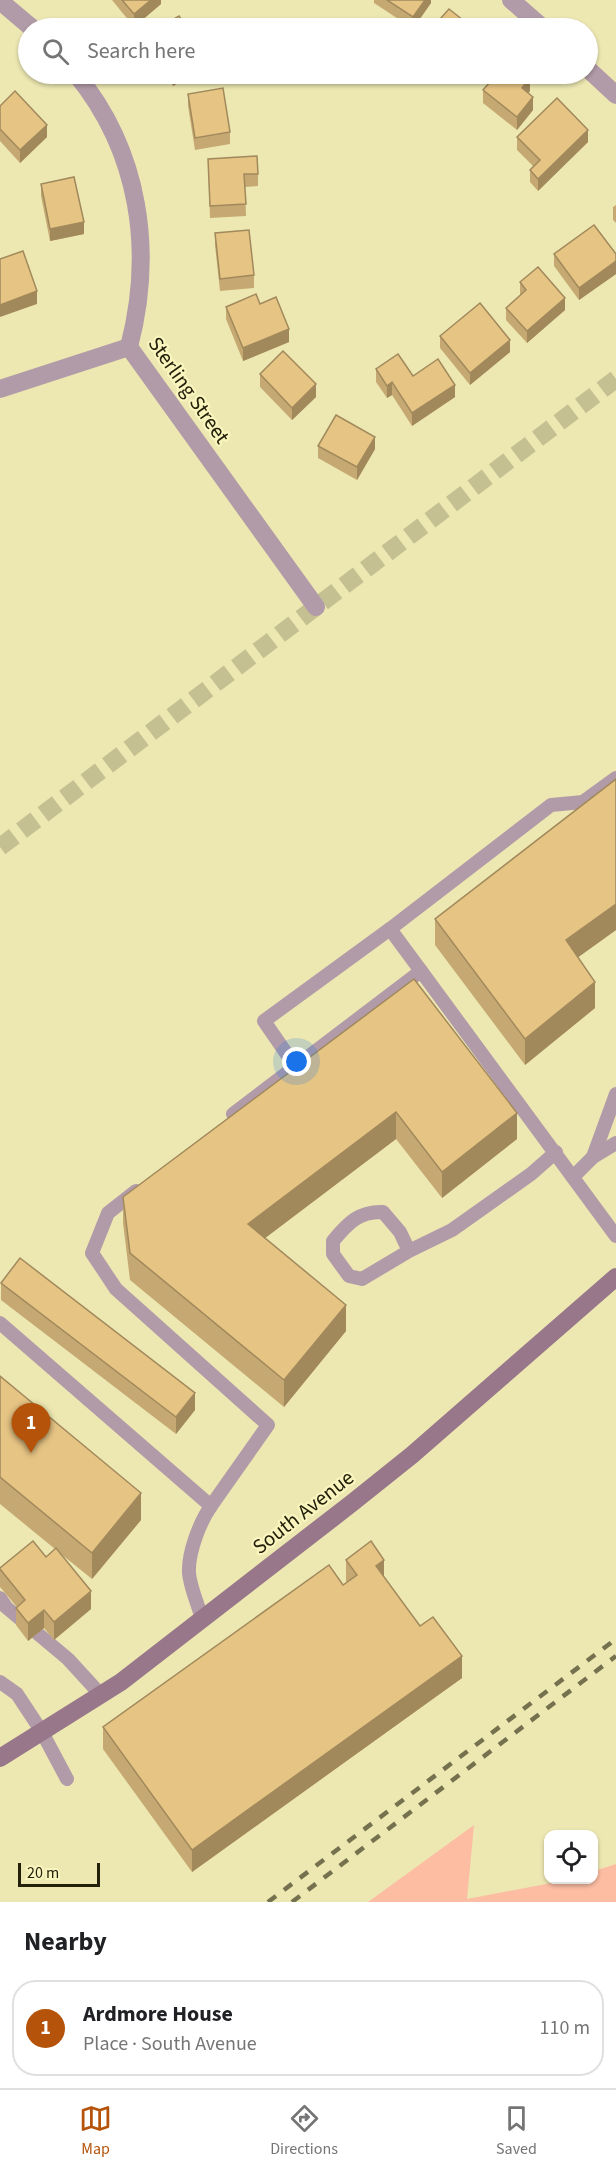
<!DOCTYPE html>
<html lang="en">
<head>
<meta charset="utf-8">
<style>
  body { margin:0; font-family:"Source Sans 3",sans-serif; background:#f6f6f6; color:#202124 }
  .controls { position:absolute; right:18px; bottom:18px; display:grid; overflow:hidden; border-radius:12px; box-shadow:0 2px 4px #0004 }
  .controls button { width:54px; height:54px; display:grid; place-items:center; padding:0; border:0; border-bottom:2px solid #e0e0e0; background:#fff; color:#202124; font:30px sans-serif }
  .scale { position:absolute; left:18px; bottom:15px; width:82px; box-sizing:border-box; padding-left:6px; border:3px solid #23200b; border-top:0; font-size:16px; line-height:21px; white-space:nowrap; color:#23200b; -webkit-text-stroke:4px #faf5be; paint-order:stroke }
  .you { position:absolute; left:297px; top:1062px; width:21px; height:21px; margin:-15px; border:4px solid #fff; border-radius:50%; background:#1a73e8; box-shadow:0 0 0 9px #1a73e833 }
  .badge { display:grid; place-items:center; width:39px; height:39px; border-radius:50%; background:#b45309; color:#fff; font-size:20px; font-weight:700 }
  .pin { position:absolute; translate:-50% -50px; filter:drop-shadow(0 2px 3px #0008) }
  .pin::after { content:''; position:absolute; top:32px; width:21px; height:18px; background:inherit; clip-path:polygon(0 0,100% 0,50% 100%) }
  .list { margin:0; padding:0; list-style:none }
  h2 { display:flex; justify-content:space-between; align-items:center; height:78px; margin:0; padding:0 24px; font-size:26px }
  h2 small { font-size:20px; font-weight:400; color:#757577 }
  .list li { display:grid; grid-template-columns:39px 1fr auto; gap:18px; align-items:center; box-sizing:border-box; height:96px; margin:0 12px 12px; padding:0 12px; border:2px solid #e0e0e0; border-radius:24px }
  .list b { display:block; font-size:22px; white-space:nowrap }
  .list p { margin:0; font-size:20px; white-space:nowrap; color:#757577 }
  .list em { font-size:20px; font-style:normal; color:#757577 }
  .icon { flex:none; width:33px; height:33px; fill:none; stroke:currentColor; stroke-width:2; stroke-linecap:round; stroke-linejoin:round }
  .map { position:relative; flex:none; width:616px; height:1902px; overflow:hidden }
  .search { position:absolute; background:#fff; box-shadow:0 2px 4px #0004; left:18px; right:18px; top:18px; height:66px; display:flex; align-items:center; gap:15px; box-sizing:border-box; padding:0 21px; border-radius:33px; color:#757577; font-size:22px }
  .sheet { height:186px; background:#fff }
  nav { display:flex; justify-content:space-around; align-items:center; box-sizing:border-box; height:84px; border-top:2px solid #e0e0e0; background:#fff; font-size:16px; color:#757577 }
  nav a { display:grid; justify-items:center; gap:3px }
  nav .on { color:#b45309 }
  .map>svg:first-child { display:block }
</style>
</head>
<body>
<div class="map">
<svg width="616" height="1902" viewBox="0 0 616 1902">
  <rect width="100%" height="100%" fill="#ede8b2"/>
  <!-- green -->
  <polygon fill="#fcbda3" points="474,1825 467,1899 567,1880 594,1880 594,1871 616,1864 616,1902 368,1902"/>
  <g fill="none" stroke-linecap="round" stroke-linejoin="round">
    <!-- tertiary-tunnel -->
    <polyline stroke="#c5c091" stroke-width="18" stroke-dasharray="18 9" stroke-linecap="butt" points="0,847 616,379"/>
    <!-- service -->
    <g stroke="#b29ba8" stroke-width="14">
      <polyline points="421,971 390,929 551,805 583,802 616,778"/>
      <polyline points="295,1066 264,1021 390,929"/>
      <polyline points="233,1114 421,971 616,1236"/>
      <polyline points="593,1157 616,1094"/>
      <polyline points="573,1177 593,1157 616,1143"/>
      <polyline points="136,1191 108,1213 92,1253 116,1289 268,1425 211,1506"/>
      <path d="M409 1251 362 1279 349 1276 333 1254V1241C348 1223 359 1211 383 1212L400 1232 409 1251 452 1230 531 1174 556 1152"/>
      <path d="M0 1323 211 1506C200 1522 188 1552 189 1573 190 1587 198 1604 202 1619"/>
      <polyline points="0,1598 6,1607 68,1659 101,1695"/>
      <polyline points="0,1682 17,1694 42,1732 67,1779"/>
    </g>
    <!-- minor -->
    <g stroke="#b29ba8" stroke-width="18">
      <polyline points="511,0 543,28"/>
      <polyline points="0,1 32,28"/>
      <polyline points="588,69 616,95"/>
      <path d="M76 74C140 152 154 251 129 347"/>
      <polyline points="129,347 316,607"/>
      <polyline points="0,389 129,347"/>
    </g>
    <!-- secondary -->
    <polyline stroke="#98778a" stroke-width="18" points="0,1758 121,1682 352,1503 412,1455 616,1277"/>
    <!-- rail -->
    <g stroke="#75714e" stroke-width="4.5" stroke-dasharray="10 10" stroke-linecap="butt">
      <polyline points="268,1902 616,1639"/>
      <polyline points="292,1902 616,1656"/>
    </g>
  </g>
  <!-- wall -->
  <g fill="#c6a972">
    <polygon points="112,0 161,0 161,4 134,27"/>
    <polygon points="374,0 431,0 431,3 414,28 412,28 374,3"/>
    <polygon points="165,74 193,74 173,86"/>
    <polygon points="483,90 530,91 528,93 533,110 517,130 483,103"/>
    <polygon points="188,94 230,132 230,144 195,150 188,106"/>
    <polygon points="0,106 47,137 20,163 0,141"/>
    <polygon points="517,137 588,142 538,191 530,182 530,170 533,166 517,150"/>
    <polygon points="208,159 258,174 258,186 245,187 246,216 210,218"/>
    <polygon points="41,184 84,234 50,241 41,196"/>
    <polygon points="616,205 616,223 613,220 613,207"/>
    <polygon points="215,233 254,275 254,288 220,291 215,245"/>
    <polygon points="554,254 616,254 616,274 579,300 554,266"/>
    <polygon points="520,282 565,310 527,343 506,320 506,308 520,295"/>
    <polygon points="260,304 289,342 243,361 226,319 226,307"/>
    <polygon points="440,336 510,352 470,385 440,348"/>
    <polygon points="376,369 413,376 455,397 412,426 392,395 387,398 376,382"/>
    <polygon points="260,374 316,397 292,420 260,387"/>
    <polygon points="318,446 375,449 357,480 318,458"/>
    <polygon points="616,779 616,930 578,957 595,1008 525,1065 435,945 435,919"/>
    <polygon points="414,979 517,1139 442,1198 396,1139 265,1238 346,1331 284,1407 130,1280 123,1223 123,1197"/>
    <polygon points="1,1283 195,1410 176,1434 1,1300"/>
    <polygon points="0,1376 141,1520 92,1579 61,1554 91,1609 54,1640 44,1628 28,1641 16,1625 16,1608 17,1607 0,1587 0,1568 46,1557 55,1549 0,1504"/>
    <polygon points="346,1560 384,1577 420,1626 462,1678 192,1872 103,1749 103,1727 343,1585 347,1583 346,1581"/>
  </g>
  <!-- shaded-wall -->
  <g fill="#a1895c">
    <polygon points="151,0 161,0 161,4 134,27 134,14"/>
    <polygon points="425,0 431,0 431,3 413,28 413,17"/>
    <polygon points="173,74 193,74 173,86"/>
    <polygon points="530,78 530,91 522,101 522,88"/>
    <polygon points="533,97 533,110 517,130 517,117"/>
    <polygon points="47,125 47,137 20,163 20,150"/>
    <polygon points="588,130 588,142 538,191 538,179"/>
    <polygon points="84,222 84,234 50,241 50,229"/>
    <polygon points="616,261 616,274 579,300 579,288"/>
    <polygon points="37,291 37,304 0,317 0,305"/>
    <polygon points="565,298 565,310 527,343 527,331"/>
    <polygon points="289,329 289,342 243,361 243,348"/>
    <polygon points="510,340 510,352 470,385 470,373"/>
    <polygon points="392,382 392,395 387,398 387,386"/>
    <polygon points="316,384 316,397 292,420 292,408"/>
    <polygon points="455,385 455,397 412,426 412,413"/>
    <polygon points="375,437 375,449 357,480 357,467"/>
    <polygon points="616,904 616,930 566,966 566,940"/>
    <polygon points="595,982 595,1008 525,1065 525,1039"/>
    <polygon points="396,1112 396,1139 248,1251 248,1224"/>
    <polygon points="517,1113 517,1139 442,1198 442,1172"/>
    <polygon points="346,1305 346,1331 284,1407 284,1380"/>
    <polygon points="195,1393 195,1410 176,1434 176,1417"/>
    <polygon points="141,1493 141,1520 92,1579 92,1553"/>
    <polygon points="384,1560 384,1581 376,1566"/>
    <polygon points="91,1591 91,1609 54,1640 54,1622"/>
    <polygon points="44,1610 44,1628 28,1641 28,1623"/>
    <polygon points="462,1656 462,1678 192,1872 192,1850"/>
  </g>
  <!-- building -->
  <g fill="#e6c484" stroke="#a1895c" stroke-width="1.5">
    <polygon points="122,0 151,0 134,14"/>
    <polygon points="387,0 425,0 413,17"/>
    <polygon points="449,9 473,28 432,28"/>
    <polygon points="179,16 187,28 158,28"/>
    <polygon points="497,74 523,74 530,78 522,88 533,97 517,117 483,90"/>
    <polygon points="223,88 230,132 195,138 188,94"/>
    <polygon points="15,91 47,125 20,150 0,129 0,106"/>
    <polygon points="557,98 588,130 538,179 530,170 540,160 517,137"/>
    <polygon points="257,156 258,174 244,174 246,204 210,206 208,159"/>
    <polygon points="74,177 84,222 50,229 41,184"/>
    <polygon points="594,225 616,254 616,261 579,288 554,254"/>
    <polygon points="249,230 254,275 220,279 215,233"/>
    <polygon points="23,251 37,291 0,305 0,259"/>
    <polygon points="538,267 565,298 527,331 506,308 526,290 520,282"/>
    <polygon points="256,294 260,304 276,297 289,329 243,348 226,307"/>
    <polygon points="480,303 510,340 470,373 440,336"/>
    <polygon points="283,351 316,384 292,408 260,374"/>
    <polygon points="398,354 413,376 438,359 455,385 412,413 392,382 387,386 376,369"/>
    <polygon points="336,415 375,437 357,467 318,446"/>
    <polygon points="616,779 616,904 566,940 595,982 525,1039 435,919"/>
    <polygon points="414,979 517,1113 442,1172 396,1112 248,1224 346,1305 284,1380 130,1253 123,1197"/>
    <polygon points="20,1258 195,1393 176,1417 1,1283"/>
    <polygon points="0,1376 141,1493 92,1553 0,1477"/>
    <polygon points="33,1541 46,1557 56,1548 91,1591 54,1622 44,1610 28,1623 16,1608 25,1600 0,1569 0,1568"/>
    <polygon points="371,1541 384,1560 376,1566 420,1626 433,1617 462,1656 192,1850 103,1727 329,1565 343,1585 357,1575 346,1560"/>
  </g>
  <g text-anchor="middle" stroke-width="4.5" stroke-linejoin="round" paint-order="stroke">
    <!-- street labels -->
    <g font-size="21" fill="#23200b" stroke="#faf5be">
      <text transform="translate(189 390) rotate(55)" y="7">Sterling Street</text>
      <text transform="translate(303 1512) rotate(-38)" y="7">South Avenue</text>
    </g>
  </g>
</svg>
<div class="controls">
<button><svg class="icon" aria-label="locate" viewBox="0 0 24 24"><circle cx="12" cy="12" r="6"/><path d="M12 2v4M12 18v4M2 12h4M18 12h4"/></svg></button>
</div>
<div class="scale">20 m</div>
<div class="you"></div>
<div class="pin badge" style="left:31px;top:1453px">1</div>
<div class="search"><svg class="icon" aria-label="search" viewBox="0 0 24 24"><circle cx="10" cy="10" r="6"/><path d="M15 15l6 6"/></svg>Search here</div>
</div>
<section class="sheet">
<h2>Nearby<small></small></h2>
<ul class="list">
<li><span class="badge">1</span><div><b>Ardmore House</b><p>Place · South Avenue</p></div><em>110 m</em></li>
</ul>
</section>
<nav>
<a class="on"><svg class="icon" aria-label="map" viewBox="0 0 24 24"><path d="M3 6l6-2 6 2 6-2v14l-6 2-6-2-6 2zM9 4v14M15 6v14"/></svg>Map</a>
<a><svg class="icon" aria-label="directions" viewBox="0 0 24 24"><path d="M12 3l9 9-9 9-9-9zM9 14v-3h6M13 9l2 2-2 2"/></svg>Directions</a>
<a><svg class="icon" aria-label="saved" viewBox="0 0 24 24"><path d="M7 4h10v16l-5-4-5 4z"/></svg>Saved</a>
</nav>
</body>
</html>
